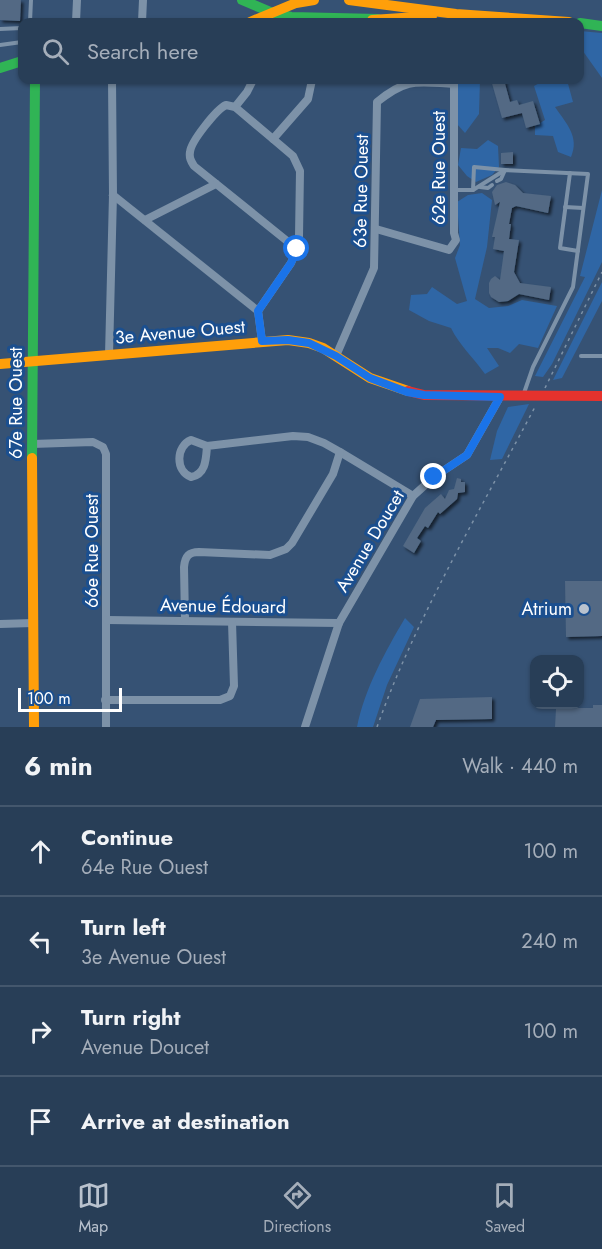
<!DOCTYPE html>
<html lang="en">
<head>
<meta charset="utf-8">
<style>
  body { margin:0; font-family:Jost,sans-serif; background:#30455d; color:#f1f3f6 }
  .controls { position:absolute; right:18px; bottom:18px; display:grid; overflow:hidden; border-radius:12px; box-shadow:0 2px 4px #0004 }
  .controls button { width:54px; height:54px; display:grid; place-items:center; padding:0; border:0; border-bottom:2px solid #44576d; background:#283e57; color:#f1f3f6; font:30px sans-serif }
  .scale { position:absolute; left:18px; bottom:15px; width:104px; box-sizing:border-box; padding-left:6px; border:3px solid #fff; border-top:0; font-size:16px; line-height:21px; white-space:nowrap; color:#fff; -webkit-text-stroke:4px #1b4f8f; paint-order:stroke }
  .stop { position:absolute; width:18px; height:18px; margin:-14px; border:4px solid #1a73e8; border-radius:50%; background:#fff }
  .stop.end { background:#1a73e8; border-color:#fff; box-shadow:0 2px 6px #0008 }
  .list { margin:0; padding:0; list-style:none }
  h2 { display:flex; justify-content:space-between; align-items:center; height:78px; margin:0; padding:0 24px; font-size:26px }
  h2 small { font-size:20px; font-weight:400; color:#a5aeba }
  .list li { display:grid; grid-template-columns:39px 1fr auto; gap:18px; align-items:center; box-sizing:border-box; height:90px; padding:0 24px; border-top:2px solid #44576d }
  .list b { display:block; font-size:22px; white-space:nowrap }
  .list p { margin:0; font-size:20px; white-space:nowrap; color:#a5aeba }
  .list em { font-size:20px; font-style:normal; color:#a5aeba }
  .icon { flex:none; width:33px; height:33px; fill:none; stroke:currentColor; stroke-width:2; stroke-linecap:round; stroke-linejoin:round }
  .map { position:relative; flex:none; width:602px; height:727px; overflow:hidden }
  .search { position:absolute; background:#283e57; box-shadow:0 2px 4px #0004; left:18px; right:18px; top:18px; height:66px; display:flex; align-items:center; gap:15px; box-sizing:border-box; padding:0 21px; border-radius:12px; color:#a5aeba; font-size:22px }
  .sheet { height:438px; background:#283e57 }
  nav { display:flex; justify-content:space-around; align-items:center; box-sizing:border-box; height:84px; border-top:2px solid #44576d; background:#283e57; font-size:16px; color:#a5aeba }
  nav a { display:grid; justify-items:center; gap:3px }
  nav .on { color:#b9c2ce }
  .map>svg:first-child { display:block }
</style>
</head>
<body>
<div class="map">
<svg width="602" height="727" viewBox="0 0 602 727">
  <defs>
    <filter id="shadow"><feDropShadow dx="2.5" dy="2.5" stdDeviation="1.5" flood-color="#0009"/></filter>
  </defs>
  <rect width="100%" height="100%" fill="#365274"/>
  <!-- green -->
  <g fill="#2f66a5">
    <polygon points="580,31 602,33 602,78 580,47"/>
    <polygon points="455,80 480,80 479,114 465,133 457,124"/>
    <path d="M545 80H567L573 102 555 107C566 123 580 137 571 157L558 152 553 136 535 135V126L545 120 534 86Z"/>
    <polygon points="488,140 498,146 499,167 492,175 476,182 467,176 458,165 461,148 477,149"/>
    <polygon points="602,190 602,262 552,364 543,377 535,376 585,277 580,276"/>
    <path d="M482 193 492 200 487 247 475 299 489 308 508 306 522 300 557 306 538 348 519 344 510 353 498 348H487L499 366 485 374C474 358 459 345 451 328L429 321 409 310 411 295 427 294 432 287 457 304 467 301 455 258 460 245 457 202 468 195Z"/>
    <polygon points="602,282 602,301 562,378 553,380"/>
    <polygon points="529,404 502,459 490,460 497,431 508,407"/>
    <path d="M405 618 414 627 387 685 373 727H357C365 688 385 652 405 618Z"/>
  </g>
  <!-- building -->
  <g fill="#526984" filter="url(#shadow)">
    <polygon points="0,0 21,0 20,21 0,20"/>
    <polygon points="491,80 504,80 510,102 517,100 519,105 533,101 540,124 526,128 522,113 502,118"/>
    <polygon points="513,152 513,164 501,164 501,153"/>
    <polygon points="506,182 515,185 523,193 551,196 548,213 516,206 512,208 509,224 511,224 509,239 519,240 514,272 520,283 551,287 549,300 519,294 508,301 499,302 491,297 489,293 489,283 491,279 495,276 500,280 504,251 493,249 495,237 492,237 500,202 495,205 492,192 497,185"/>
    <polygon points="457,478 461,479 461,482 465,482 465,492 458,493 457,499 440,514 438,512 428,528 425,526 417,538 421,541 414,553 403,546 425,508 441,494 445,499 449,490 454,489"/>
    <polygon points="565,581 602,581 602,636 566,637"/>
    <polygon points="492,697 492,719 436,720 433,727 410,727 420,699"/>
    <polygon points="559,705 573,705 573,708 593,708 593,705 602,705 602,727 555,727 556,709 559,709"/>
  </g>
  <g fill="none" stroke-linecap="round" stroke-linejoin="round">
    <!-- path -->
    <g stroke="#7d92a8" stroke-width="1.5" stroke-dasharray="3 4.5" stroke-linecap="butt">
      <polyline points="545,388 602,272"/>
      <path d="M377 727C417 615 480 511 536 405"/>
    </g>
    <!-- lane -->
    <g stroke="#7d92a8" stroke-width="4">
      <polyline points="30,22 31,0"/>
      <polyline points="0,29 22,28"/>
      <polyline points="0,45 22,42"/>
      <polyline points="570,173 560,248 578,251"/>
      <polyline points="480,187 488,188 492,185"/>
      <polyline points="455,190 473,190 505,170 588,174 573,287 533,367 524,393"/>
      <polyline points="473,190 474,167 505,170 501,179 497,181"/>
      <polyline points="565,207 583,208"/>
      <polyline points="581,356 602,356"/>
    </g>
    <!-- street -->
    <g stroke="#7d92a8" stroke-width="8">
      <polyline points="76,22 77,0"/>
      <polyline points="142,22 143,0"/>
      <polyline points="235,107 247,92 253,80"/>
      <path d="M273 139 235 107 226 105C217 109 191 141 190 152 189 158 191 161 194 166L297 249"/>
      <polyline points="113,195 258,311"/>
      <polyline points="145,220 216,184"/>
      <polyline points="376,229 449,250 456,240 454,233 454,81"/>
      <polyline points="262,341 258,311 291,263 297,249 299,236 300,171 293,156 273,139 308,99 312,80"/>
      <polyline points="109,355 113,195 112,80"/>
      <path d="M336 356 374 268 377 102C408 77 417 82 454 84"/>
      <polyline points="32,444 93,442 103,447 106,454 106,727"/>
      <path d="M207 446C206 459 206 474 191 477 175 471 176 446 191 440L207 446 293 436 308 437 324 443 340 452 413 496"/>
      <polyline points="107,620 339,623"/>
      <path d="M185 620 184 567C185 556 189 552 199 552L270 555 286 549 292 543 333 474 340 452"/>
      <polyline points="0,624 33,623"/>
      <polyline points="105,700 220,700 230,696 234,686 232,622"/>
      <polyline points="305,727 339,623 413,496 434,477 467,455 500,397"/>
    </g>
    <!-- fast -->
    <g stroke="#30b455" stroke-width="10">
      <polyline points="242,0 273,13 291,17 378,19"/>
      <polyline points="580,23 602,26"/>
      <polyline points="0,68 22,61"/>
      <polyline points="32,458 35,80"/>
    </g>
    <!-- slow -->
    <g stroke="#ff9f0a" stroke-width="10">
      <polyline points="349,0 456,14 569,22"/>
      <polyline points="372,20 432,16"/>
      <polyline points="250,22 296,3 314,0"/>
      <polyline points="0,364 288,340 309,343 323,348 370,378 408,391"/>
      <polyline points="32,458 34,727"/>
    </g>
    <!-- jam -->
    <polyline stroke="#e5322d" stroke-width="10" points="408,391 424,395 602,396"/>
  </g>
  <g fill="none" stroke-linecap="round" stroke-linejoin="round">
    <!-- route -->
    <polyline stroke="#1a73e8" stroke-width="8" points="297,249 291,263 258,311 262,341 288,340 309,343 336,356 370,378 407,392 424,395 500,397 467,455 434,477"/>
  </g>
  <!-- markers -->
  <circle fill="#b9c2ce" stroke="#1b4f8f" stroke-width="2" cx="584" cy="609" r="6"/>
  <g text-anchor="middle" stroke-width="6" stroke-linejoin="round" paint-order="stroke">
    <!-- street labels -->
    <g font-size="18" fill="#fff" stroke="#1b4f8f">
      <text transform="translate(439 168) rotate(-90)" y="6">62e Rue Ouest</text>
      <text transform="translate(361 191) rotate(-89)" y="6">63e Rue Ouest</text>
      <text transform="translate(180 332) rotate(-5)" y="6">3e Avenue Ouest</text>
      <text transform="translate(16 403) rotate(-90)" y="6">67e Rue Ouest</text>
      <text transform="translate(370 541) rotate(-59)" y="6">Avenue Doucet</text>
      <text transform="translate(92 551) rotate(-90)" y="6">66e Rue Ouest</text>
      <text transform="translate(223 606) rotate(1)" y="6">Avenue Édouard</text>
    </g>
    <!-- poi labels -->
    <g font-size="18" fill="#fff" stroke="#1b4f8f" text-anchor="end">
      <text x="572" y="615">Atrium</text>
    </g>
  </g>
</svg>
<div class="controls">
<button><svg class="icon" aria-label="locate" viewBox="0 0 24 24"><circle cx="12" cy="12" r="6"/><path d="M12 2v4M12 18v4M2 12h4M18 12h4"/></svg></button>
</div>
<div class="scale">100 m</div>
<div class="stop" style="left:297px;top:249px"></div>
<div class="stop end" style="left:434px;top:477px"></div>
<div class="search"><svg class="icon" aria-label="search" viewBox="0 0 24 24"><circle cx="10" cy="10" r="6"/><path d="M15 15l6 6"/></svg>Search here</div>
</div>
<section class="sheet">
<h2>6 min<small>Walk · 440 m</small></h2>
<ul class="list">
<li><svg class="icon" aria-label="ahead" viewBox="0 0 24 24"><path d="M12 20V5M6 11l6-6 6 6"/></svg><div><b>Continue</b><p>64e Rue Ouest</p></div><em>100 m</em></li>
<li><svg class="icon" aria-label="left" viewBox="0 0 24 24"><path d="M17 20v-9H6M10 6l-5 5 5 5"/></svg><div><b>Turn left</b><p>3e Avenue Ouest</p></div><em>240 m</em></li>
<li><svg class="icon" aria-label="right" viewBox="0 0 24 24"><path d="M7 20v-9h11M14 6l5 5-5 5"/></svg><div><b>Turn right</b><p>Avenue Doucet</p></div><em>100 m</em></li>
<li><svg class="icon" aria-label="arrive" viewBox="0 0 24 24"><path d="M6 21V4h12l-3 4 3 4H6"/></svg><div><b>Arrive at destination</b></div></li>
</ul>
</section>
<nav>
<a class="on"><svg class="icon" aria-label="map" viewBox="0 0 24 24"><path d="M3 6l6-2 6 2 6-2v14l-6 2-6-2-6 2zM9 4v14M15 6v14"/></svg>Map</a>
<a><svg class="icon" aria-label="directions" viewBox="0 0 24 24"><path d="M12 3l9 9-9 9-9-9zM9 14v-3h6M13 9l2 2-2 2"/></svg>Directions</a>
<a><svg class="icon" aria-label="saved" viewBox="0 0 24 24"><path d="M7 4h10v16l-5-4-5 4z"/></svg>Saved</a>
</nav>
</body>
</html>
